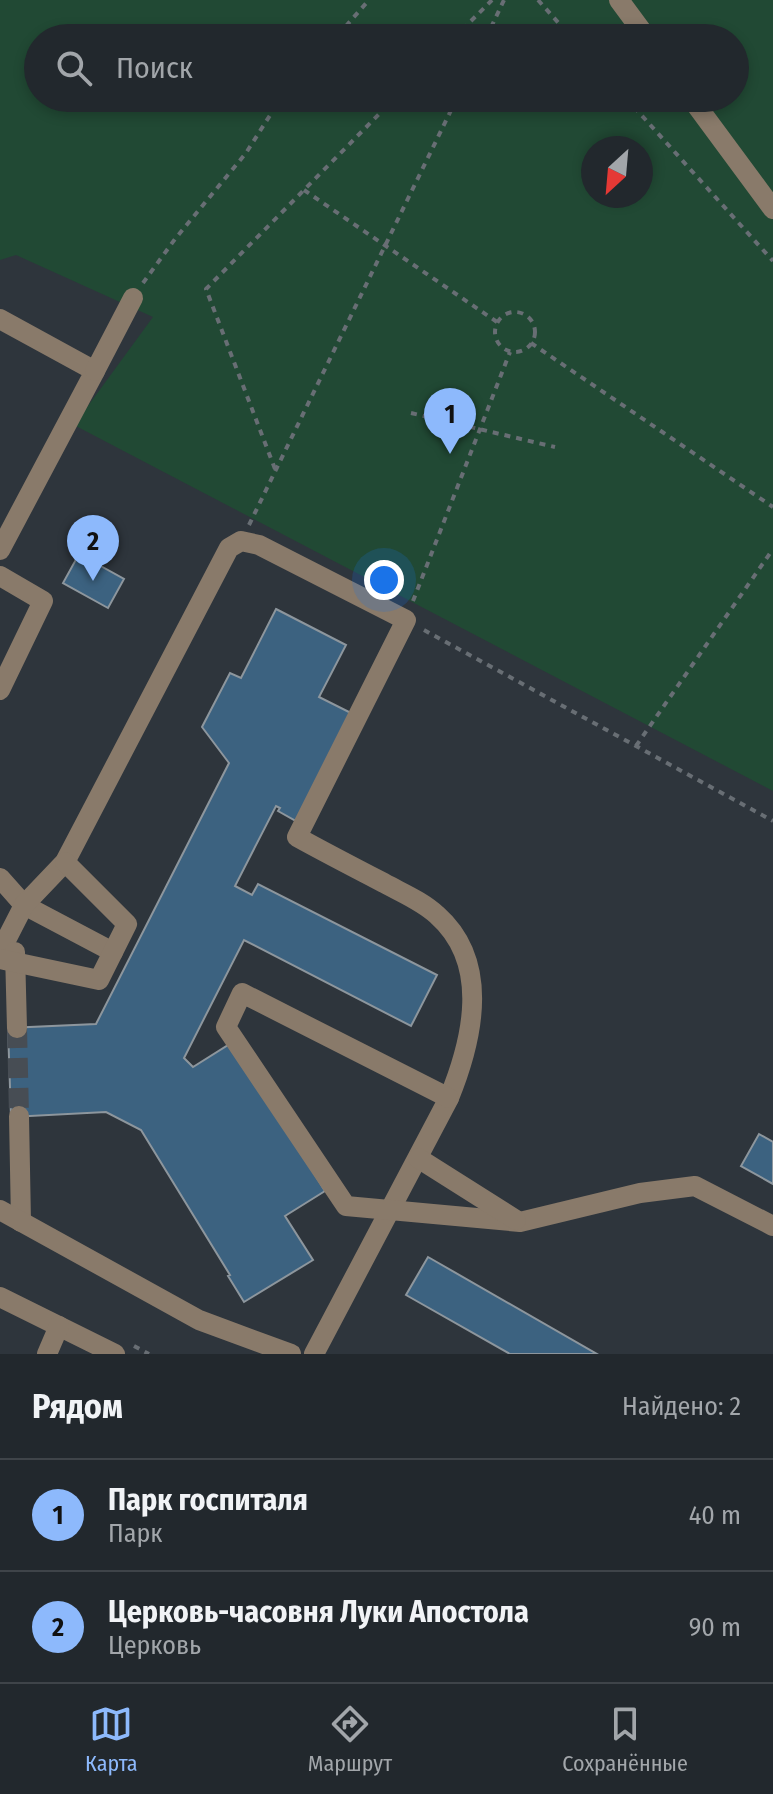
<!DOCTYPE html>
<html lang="ru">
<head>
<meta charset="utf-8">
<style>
  body { margin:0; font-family:"Fira Sans Condensed",sans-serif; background:#2e3439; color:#f1f3f6 }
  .compass { position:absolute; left:581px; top:136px; width:72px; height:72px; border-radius:50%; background:#22282d; box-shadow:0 4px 12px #0003; rotate:206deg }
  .you { position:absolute; left:384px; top:580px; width:28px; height:28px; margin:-20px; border:6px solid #fff; border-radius:50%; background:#1a73e8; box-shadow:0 0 0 12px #1a73e833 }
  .badge { display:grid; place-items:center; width:52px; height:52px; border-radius:50%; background:#8db9fc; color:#111; font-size:26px; font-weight:700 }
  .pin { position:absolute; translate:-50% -66px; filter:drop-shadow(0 2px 4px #0008) }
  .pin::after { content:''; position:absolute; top:42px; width:28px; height:24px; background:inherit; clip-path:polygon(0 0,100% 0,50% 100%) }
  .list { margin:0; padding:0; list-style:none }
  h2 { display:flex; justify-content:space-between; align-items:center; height:104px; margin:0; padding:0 32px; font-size:34px }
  h2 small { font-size:26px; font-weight:400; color:#a2a6aa }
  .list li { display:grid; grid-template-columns:52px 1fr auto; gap:24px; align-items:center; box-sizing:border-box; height:112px; padding:0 32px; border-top:2px solid #3f4449 }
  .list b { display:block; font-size:30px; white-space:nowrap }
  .list p { margin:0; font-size:26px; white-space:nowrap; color:#a2a6aa }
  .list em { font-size:26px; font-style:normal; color:#a2a6aa }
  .icon { flex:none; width:44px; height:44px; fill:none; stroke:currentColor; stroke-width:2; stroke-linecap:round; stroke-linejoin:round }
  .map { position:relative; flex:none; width:773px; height:1354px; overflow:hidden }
  .search { position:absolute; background:#22282d; box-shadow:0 4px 12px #0003; left:24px; right:24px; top:24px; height:88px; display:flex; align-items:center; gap:20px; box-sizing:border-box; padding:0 28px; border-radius:44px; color:#a2a6aa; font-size:30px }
  .sheet { height:328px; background:#22282d }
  nav { display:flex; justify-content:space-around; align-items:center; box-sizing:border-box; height:112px; border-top:2px solid #3f4449; background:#22282d; font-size:22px; color:#a2a6aa }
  nav a { display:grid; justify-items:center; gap:4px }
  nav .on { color:#8db9fc }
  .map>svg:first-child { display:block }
</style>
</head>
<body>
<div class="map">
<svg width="773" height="1354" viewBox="0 0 773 1354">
  <rect width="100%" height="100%" fill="#2e353c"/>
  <!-- green -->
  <path fill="#214934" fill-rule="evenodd" d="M0 0H773V791L74 425 153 317 16 255 0 260ZM38 38H735V98H38ZM593 148H641V196H593Z"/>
  <!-- building -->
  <g fill="#3c6280" stroke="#8d969d" stroke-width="2">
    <polygon points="79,554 124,579 108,608 63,583"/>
    <polygon points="276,609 346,645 319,697 351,713 296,821 278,811 280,808 276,806 235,886 252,895 258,884 437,975 411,1026 244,940 184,1058 193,1067 233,1042 325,1191 285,1216 313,1260 244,1302 228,1276 230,1275 141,1130 106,1112 11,1117 8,1028 96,1024 229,763 202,727 230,673 241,678"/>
    <polygon points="759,1134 773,1142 773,1184 741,1166"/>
    <polygon points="428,1257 597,1354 510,1354 406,1295"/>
  </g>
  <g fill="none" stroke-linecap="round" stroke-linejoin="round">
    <!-- minor-tunnel -->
    <polyline stroke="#474d54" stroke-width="20" stroke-dasharray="20 10" stroke-linecap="butt" points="17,1028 19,1116"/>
    <!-- path -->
    <g stroke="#686e74" stroke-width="4" stroke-dasharray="6 6" stroke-linecap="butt">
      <polyline points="538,0 572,38"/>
      <polyline points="325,38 346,26 369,0"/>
      <polyline points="454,38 492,0"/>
      <polyline points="486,38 504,0"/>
      <polyline points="626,98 773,261"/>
      <polyline points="304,190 497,322"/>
      <polyline points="143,283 175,239 246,153 281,98"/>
      <circle cx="515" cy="332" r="20"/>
      <polyline points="531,343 773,507"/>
      <polyline points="411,413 555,447"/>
      <polyline points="275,469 206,289 395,98"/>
      <polyline points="249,525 457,98"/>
      <polyline points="413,601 510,352"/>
      <polyline points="424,630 773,821"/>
      <polyline points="636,746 773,549"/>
      <polyline points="134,1346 149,1354"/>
    </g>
    <!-- minor -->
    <g stroke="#897a6a" stroke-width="20">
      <polyline points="619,0 647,38"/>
      <polyline points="691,98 773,209"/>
      <polyline points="0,319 95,371 0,550"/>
      <polyline points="95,371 133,298"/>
      <polyline points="0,576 43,601 0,690"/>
      <polyline points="0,878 24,905 113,952"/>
      <path d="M0 952 24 905 65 862 229 548 241 541 259 545 406 620 297 837C326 853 355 868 384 883 402 893 422 901 437 915 491 963 473 1039 449 1098L314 1354"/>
      <polyline points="15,952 17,1028"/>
      <polyline points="0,959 99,980 127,924 65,862"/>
      <polyline points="449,1098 242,993 226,1027 346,1206 520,1222 640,1193 695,1186 773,1226"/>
      <polyline points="19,1116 21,1222"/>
      <polyline points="418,1158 516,1220"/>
      <polyline points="0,1210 199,1320 291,1354"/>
      <polyline points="0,1297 115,1354"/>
      <polyline points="47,1354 59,1326"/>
    </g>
  </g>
</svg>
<svg class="compass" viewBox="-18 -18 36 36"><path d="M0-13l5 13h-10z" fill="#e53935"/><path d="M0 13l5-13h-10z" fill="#a2a6aa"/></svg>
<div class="you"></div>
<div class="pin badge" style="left:450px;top:454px">1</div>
<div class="pin badge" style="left:93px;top:581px">2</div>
<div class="search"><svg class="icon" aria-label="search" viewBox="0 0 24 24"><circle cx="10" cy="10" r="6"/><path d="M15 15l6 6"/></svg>Поиск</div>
</div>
<section class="sheet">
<h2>Рядом<small>Найдено: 2</small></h2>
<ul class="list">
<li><span class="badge">1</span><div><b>Парк госпиталя</b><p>Парк</p></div><em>40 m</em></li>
<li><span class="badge">2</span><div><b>Церковь-часовня Луки Апостола</b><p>Церковь</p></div><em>90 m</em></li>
</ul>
</section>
<nav>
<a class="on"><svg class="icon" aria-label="map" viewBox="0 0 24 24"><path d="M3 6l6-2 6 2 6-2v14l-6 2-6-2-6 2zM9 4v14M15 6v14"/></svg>Карта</a>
<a><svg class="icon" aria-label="directions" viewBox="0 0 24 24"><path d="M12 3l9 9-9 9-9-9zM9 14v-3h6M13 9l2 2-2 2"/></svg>Маршрут</a>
<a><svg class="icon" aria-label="saved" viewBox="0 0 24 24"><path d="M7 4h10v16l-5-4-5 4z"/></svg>Сохранённые</a>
</nav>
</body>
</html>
